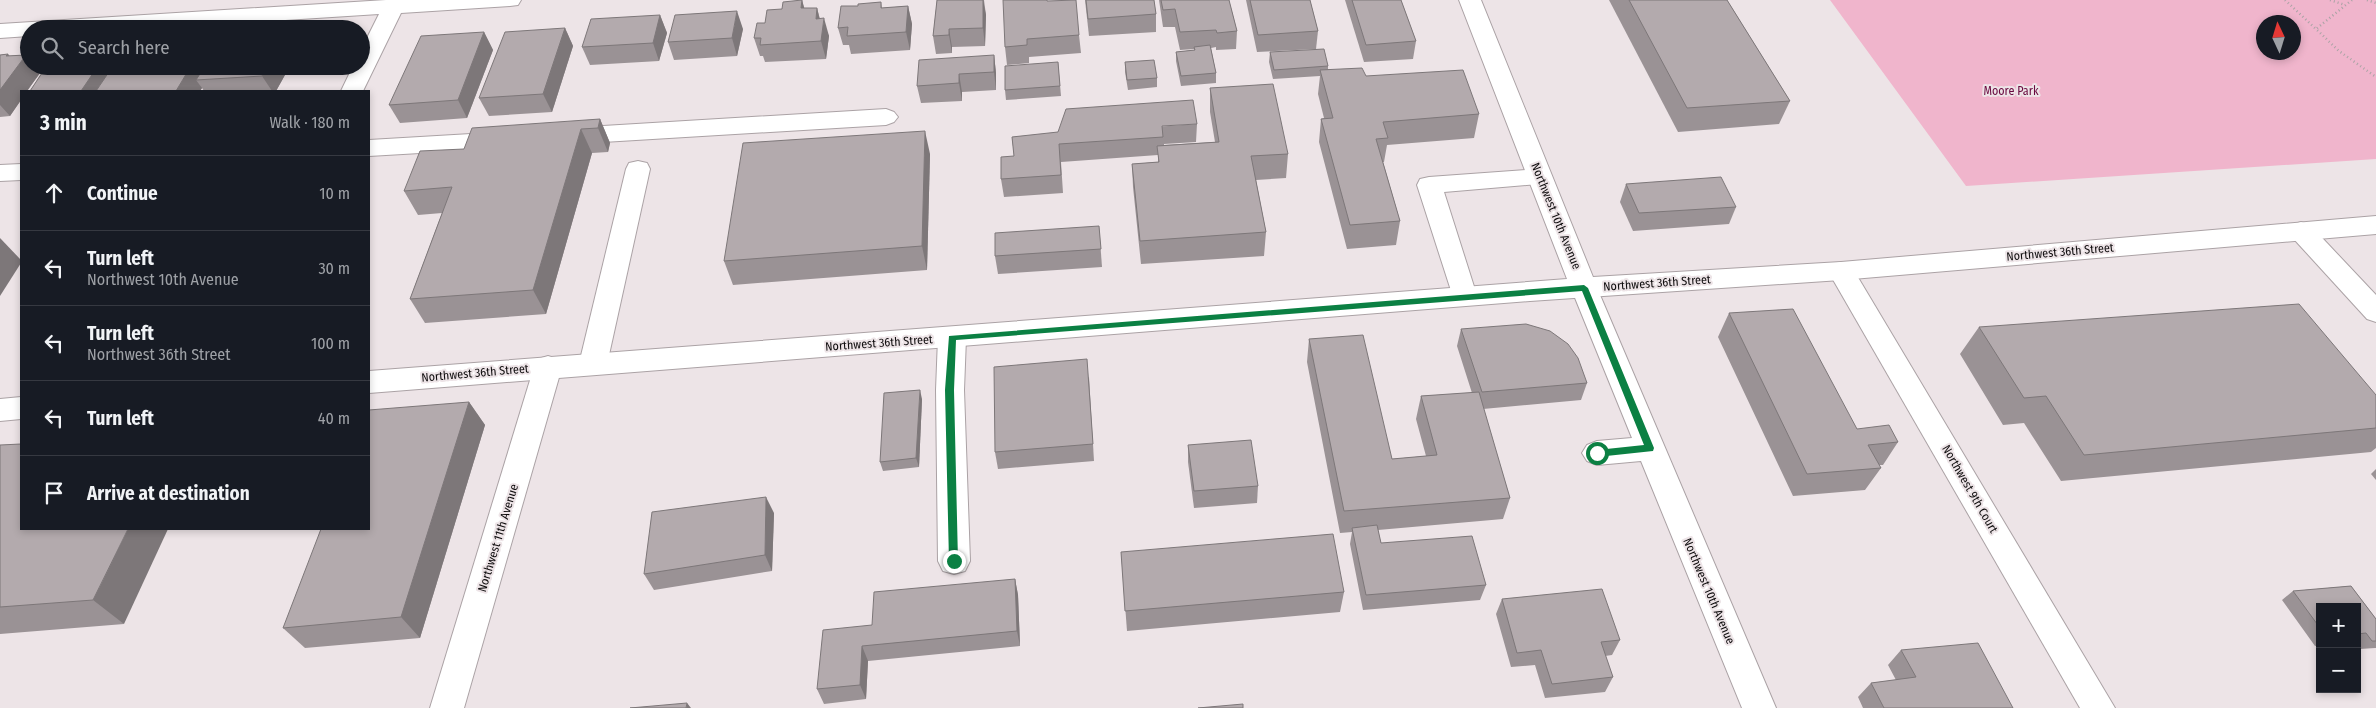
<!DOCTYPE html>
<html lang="en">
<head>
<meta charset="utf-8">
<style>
  body { margin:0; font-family:"Fira Sans Condensed",sans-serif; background:#242831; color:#f1f3f6 }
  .controls { position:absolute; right:15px; bottom:15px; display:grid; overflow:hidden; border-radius:0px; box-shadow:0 2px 8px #0003 }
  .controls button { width:45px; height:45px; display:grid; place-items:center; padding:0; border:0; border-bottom:1px solid #363941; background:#171b24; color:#f1f3f6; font:25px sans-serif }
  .compass { position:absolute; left:2256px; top:15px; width:45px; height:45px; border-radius:50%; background:#171b24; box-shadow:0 2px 8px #0003; rotate:356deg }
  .stop { position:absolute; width:15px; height:15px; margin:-11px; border:4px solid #0b8043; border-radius:50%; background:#fff }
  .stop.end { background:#0b8043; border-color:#fff; box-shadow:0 1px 5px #0008 }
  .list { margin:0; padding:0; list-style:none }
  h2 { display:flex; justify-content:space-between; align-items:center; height:65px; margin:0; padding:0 20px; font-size:21px }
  h2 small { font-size:16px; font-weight:400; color:#9ea1a6 }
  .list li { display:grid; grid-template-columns:32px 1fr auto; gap:15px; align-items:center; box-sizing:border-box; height:75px; padding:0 20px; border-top:1px solid #363941 }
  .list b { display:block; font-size:19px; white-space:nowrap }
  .list p { margin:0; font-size:16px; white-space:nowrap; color:#9ea1a6 }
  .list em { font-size:16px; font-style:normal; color:#9ea1a6 }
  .icon { flex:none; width:28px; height:28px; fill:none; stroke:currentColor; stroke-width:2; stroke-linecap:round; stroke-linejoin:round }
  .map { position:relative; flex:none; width:2376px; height:708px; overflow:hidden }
  .search { position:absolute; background:#171b24; box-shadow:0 2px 8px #0003; left:20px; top:20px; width:350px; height:55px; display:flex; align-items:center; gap:12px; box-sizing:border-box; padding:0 18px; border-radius:28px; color:#9ea1a6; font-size:19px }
  .panel { position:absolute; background:#171b24; box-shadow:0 2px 8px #0003; left:20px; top:90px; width:350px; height:440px; border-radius:0px }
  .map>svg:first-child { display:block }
</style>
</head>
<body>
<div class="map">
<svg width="2376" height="708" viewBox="0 0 2376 708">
  <rect width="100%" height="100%" fill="#ede4e7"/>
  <!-- green -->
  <path fill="#f0b5cc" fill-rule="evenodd" d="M1830 0H2376V159L1966 186ZM2294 22V52H2264V22Z"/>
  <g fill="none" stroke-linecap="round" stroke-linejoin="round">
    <!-- minor casing -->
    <g stroke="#aba2a5" stroke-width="2">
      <g id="minor">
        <polygon points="386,0 521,0 518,5 510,6 401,13 363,91 341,91 353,66 361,66 361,50 379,14 147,29 29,29 29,36 0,38 0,24"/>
        <polygon points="886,109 894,112 898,117 894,122 886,125 570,144 562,142 558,136 562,130 570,128"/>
        <polygon points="505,132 513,134 517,140 513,146 505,148 369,156 369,140"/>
        <polygon points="638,161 647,163 650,169 607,364 603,372 593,375 583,372 579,364 626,169 629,163"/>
        <polygon points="21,164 21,180 0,181 0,165"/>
        <polygon points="1540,169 1549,171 1552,177 1549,183 1444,192 1477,296 1473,303 1464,306 1455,303 1417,185 1420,179 1429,177"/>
        <polygon points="2301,222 2310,225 2376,295 2376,322 2367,319 2292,237 2288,231 2292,225"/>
        <polygon points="1841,262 1850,264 2115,708 2080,708 1828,271 1832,264"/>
        <polygon points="1584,278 1593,281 1597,288 1776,708 1742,708 1641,461 1597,465 1587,461 1582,453 1587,445 1597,441 1632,438 1571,288 1575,281"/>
        <polygon points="952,328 962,331 966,338 964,390 970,561 965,571 954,574 943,571 938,561 936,390 938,338 942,331"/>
        <polygon points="548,356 558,359 562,367 464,708 430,708 534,367 538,359"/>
      </g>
    </g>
    <!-- major casing -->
    <g stroke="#aba2a5" stroke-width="2">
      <g id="major">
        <polygon points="1459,0 1481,0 1593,277 1841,262 2376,216 2376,234 1841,280 1530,301 369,393 369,371 1567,279"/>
        <polygon points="21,397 21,419 0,421 0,399"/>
      </g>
    </g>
    <!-- path -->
    <g stroke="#aaa3a5" stroke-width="2.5" stroke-dasharray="1 3" stroke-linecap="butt">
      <polyline points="2285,0 2316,29"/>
      <polyline points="2330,0 2345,5"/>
      <polyline points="2352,0 2316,29 2339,51 2376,77"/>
      <polyline points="2367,0 2376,3"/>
    </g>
    <!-- minor -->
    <use href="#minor" fill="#fff" fill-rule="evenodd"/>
    <!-- major -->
    <use href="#major" fill="#fff" fill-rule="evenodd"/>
  </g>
  <!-- wall -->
  <g fill="#9a9295">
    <polygon points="802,0 804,8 817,8 820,19 829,36 826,59 765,62 763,56 760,56 754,38 765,23 782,9"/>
    <polygon points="937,0 984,0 986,15 985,46 952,47 952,53 936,54 933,36"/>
    <polygon points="1085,0 1154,0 1156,14 1156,32 1089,36"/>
    <polygon points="1159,0 1229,0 1237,31 1236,49 1216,50 1216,47 1211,48 1216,73 1216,83 1181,86 1176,61 1176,52 1194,50 1194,49 1180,50 1175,27 1163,27"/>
    <polygon points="1246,0 1310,0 1318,31 1316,49 1257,52"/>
    <polygon points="1345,0 1401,0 1416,41 1413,59 1364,62"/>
    <polygon points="1609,0 1727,0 1790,101 1779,124 1678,132"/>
    <polygon points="1047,1 1079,35 1081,53 1029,57 1029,63 1007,65 1005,47"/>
    <polygon points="881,2 882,8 908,6 912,24 910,50 851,54 849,45 843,45 838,28 858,6"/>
    <polygon points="660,15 667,33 659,61 590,65 582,47"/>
    <polygon points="565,28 573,46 552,112 489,116 479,98"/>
    <polygon points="743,29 737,56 674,60 668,42"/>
    <polygon points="484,32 493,50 467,118 400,123 389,105"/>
    <polygon points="1270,52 1328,66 1328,69 1366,76 1479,114 1474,138 1387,145 1384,162 1383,162 1400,221 1396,245 1347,249 1319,142 1321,119 1324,118 1318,94 1320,76 1273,79 1269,62"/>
    <polygon points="8,54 9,56 26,55 29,59 29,66 35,66 38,70 41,66 290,66 276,91 204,91 202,88 200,91 30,91 41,74 40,73 27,91 21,91 21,100 10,116 0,117 0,55"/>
    <polygon points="994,55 996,73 996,90 962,92 962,101 921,103 917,86"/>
    <polygon points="1058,62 1061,96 1006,100 1005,90"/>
    <polygon points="1125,62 1157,78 1157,87 1128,90 1125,72"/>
    <polygon points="1210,88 1288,154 1286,178 1256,180 1266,232 1264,256 1141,264 1133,187 1132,164 1158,162 1158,155 1061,162 1063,193 1004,197 1001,179 1014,156 1012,137 1197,124 1196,142 1164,144 1164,145 1215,142 1210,112"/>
    <polygon points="600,119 610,143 608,152 592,153 546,314 425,323 410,299 442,213 418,215 404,191 464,149"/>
    <polygon points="930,154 927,270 733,285 724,261"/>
    <polygon points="1626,184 1736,207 1729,224 1633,231 1620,202"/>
    <polygon points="1099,226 1102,267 998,274 995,256"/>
    <polygon points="1729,313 1857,429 1898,442 1883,465 1879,465 1881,468 1865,490 1793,496 1718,337"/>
    <polygon points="1979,327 2376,395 2376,448 2371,452 2061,481 2024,423 2003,425 1960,354"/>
    <polygon points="1461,329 1587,383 1581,400 1483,409 1510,498 1503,519 1378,530 1381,543 1486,585 1480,600 1363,610 1350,544 1352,532 1340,533 1307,362 1309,339 1392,459 1426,456 1416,419 1421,396 1472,393 1457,346"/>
    <polygon points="1089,377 1094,461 998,469 995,452"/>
    <polygon points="922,399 919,467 883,471 880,462"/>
    <polygon points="469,402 485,425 420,638 305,648 283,628"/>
    <polygon points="0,445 124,624 0,634"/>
    <polygon points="1188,445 1258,486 1257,503 1194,508 1188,462"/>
    <polygon points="2376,469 2376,480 2371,474"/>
    <polygon points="774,513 772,571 654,590 644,574"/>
    <polygon points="1121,552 1344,592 1340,612 1127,631"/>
    <polygon points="1015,579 1018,595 1020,646 868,661 866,699 824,704 817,689 872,625"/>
    <polygon points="2351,586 2376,619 2376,648 2375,648 2360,649 2357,645 2357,607 2320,607 2320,645 2315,646 2282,600 2293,591"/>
    <polygon points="1502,599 1620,640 1612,655 1605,656 1613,677 1605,692 1545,698 1535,665 1511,667 1496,614"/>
    <polygon points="1901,650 2013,708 1863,708 1858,697 1871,683 1896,680 1888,665"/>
  </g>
  <!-- shaded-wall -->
  <g fill="#7d7779">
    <polygon points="802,0 807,18 801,8"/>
    <polygon points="983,0 986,15 985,46 983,28"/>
    <polygon points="908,6 912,24 910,50 906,32"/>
    <polygon points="817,8 821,25 816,19"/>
    <polygon points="737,11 743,29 737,56 732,38"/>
    <polygon points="660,15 667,33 659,61 653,43"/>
    <polygon points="824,18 829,36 826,59 821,41"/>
    <polygon points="565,28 573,46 552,112 543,94"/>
    <polygon points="949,29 952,47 952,53 949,35"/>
    <polygon points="484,32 493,50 467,118 458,100"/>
    <polygon points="8,54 18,66 26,55 29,59 29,66 35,66 40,73 27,91 21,91 21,100 10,116 0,105 0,90 6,56"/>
    <polygon points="994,55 996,73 996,90 994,72"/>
    <polygon points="98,66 116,66 108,91 81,91"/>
    <polygon points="191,66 213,66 196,80 202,88 200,91 176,91"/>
    <polygon points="268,66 290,66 276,91 272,91 262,76"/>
    <polygon points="959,74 962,92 962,101 959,83"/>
    <polygon points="600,119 610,143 608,152 598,128"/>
    <polygon points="581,129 592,153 546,314 533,290"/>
    <polygon points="925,131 930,154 927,270 922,246"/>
    <polygon points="0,238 21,260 21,263 0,296"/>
    <polygon points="920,390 922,399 919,467 916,458"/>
    <polygon points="469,402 485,425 420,638 401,617"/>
    <polygon points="766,497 774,513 772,571 765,555"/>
    <polygon points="128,529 168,529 124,624 93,600"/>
    <polygon points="1015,579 1018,595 1020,646 1017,631"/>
    <polygon points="862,646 868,661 866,699 860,685"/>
    <polygon points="687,703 691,708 686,708"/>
  </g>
  <!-- building -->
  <g fill="#b3aaad" stroke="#7d7779">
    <polygon points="802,0 801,8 817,8 816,19 824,18 821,41 760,45 761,38 754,38 757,23 765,23 767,10 782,9 783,2"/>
    <polygon points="937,0 983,0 983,28 949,29 949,35 933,36"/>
    <polygon points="1003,0 1047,0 1047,1 1076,0 1079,35 1027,39 1027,45 1005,47"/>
    <polygon points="1086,0 1154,0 1156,14 1088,19"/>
    <polygon points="1161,0 1229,0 1237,31 1217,33 1216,30 1180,32 1175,9 1163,10"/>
    <polygon points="1250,0 1310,0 1318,31 1258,35"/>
    <polygon points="1352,0 1401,0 1416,41 1366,45"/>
    <polygon points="1629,0 1727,0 1790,101 1687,108"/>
    <polygon points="881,2 881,8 908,6 906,32 847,36 848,27 838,28 841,6 858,6 858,4"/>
    <polygon points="737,11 732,38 668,42 675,15"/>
    <polygon points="660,15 653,43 582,47 591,19"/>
    <polygon points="565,28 543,94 479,98 505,32"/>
    <polygon points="484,32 458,100 389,105 421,36"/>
    <polygon points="1210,45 1216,73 1181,76 1176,52 1195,50 1194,47"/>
    <polygon points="1324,49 1328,66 1274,70 1270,52"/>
    <polygon points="8,54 6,56 26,55 0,90 0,55"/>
    <polygon points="994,55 994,72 959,74 959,83 917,86 919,60"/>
    <polygon points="1154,60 1157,78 1127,80 1125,62"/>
    <polygon points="1058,62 1060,86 1005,90 1005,66"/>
    <polygon points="41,66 98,66 81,91 30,91 44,70 38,70"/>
    <polygon points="113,66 191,66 176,91 96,91"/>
    <polygon points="205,66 268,66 262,76 196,80"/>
    <polygon points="1362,68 1366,76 1463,70 1479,114 1383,122 1388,138 1376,139 1400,221 1350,225 1321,119 1333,118 1320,70"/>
    <polygon points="1273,84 1288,154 1251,156 1266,232 1140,241 1132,164 1159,162 1157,146 1219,142 1210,88"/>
    <polygon points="1193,100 1197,124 1162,126 1163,137 1059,144 1061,175 1001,179 1001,157 1014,156 1012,137 1058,132 1066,109"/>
    <polygon points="600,119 598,128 581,129 533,290 410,299 452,187 404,191 420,151 464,149 472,128"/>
    <polygon points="925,131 922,246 724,261 743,143"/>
    <polygon points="1721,177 1736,207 1639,213 1626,184"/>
    <polygon points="1099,226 1101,249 995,256 995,233"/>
    <polygon points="2299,304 2376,395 2376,428 2084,455 2046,396 2024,398 1979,327"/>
    <polygon points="1793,309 1857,429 1889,425 1898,442 1868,445 1881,468 1807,474 1729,313"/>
    <polygon points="1526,324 1550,331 1568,344 1578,358 1587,383 1482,392 1461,329"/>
    <polygon points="1363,335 1392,459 1437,455 1421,396 1479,392 1510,498 1344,511 1309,339"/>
    <polygon points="1087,359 1093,444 995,452 994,367"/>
    <polygon points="920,390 916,458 880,462 884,393"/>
    <polygon points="469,402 401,617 283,628 321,529 369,529 369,410"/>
    <polygon points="1251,440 1258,486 1194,491 1188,445"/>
    <polygon points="21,444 21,529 128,529 93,600 0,607 0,445"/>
    <polygon points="766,497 765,555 644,574 652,512"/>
    <polygon points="1377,525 1381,543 1472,536 1486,585 1366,595 1352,528"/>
    <polygon points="1333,534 1344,592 1125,611 1121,552"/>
    <polygon points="1015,579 1017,631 862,646 860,685 817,689 823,630 872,625 874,592"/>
    <polygon points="2351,586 2376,619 2376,641 2372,641 2366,633 2357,634 2357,607 2320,607 2320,628 2293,591"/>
    <polygon points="1602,589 1620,640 1601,642 1613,677 1552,684 1541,650 1517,653 1502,599"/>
    <polygon points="1978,643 2013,708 1884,708 1871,683 1916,677 1901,650"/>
    <polygon points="687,703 686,708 630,708"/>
    <polygon points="1243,704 1243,708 1198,708"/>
  </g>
  <!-- route -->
  <polygon fill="#0b8043" points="1584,285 1588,288 1654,448 1653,451 1597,457 1593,453 1597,450 1644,445 1582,291 956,340 954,390 958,561 954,565 949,561 945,390 949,336"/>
  <g text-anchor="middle" stroke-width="4" stroke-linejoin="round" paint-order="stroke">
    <!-- park labels -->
    <g font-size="12" fill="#69093f" stroke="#ede4e7">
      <text x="2011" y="95">Moore Park</text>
    </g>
    <!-- street labels -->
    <g font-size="12" fill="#0e0c0d" stroke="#ede4e7">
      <text transform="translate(1556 216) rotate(68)" y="4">Northwest 10th Avenue</text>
      <text transform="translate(2060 252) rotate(-5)" y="4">Northwest 36th Street</text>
      <text transform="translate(1657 283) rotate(-4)" y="4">Northwest 36th Street</text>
      <text transform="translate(879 343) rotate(-4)" y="4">Northwest 36th Street</text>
      <text transform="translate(475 373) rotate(-5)" y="4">Northwest 36th Street</text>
      <text transform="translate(1970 489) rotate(60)" y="4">Northwest 9th Court</text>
      <text transform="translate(498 538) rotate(-73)" y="4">Northwest 11th Avenue</text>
      <text transform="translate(1709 591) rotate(67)" y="4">Northwest 10th Avenue</text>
    </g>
  </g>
</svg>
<div class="controls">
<button>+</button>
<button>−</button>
</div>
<svg class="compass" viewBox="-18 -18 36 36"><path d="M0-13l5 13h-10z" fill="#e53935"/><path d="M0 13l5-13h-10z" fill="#9ea1a6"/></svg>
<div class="stop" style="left:1597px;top:453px"></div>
<div class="stop end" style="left:954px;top:561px"></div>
<div class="search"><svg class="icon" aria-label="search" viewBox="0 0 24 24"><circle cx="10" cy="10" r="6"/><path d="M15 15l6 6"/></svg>Search here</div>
<section class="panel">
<h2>3 min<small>Walk · 180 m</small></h2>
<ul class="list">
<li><svg class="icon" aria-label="ahead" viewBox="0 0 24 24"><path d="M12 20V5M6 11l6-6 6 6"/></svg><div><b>Continue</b></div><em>10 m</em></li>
<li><svg class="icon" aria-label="left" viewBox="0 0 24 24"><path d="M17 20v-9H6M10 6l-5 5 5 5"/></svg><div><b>Turn left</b><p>Northwest 10th Avenue</p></div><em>30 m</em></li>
<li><svg class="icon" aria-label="left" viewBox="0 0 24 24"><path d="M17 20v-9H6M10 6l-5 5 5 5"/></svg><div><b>Turn left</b><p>Northwest 36th Street</p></div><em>100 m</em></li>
<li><svg class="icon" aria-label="left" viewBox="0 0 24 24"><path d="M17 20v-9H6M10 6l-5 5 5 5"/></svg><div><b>Turn left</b></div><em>40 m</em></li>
<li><svg class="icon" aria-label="arrive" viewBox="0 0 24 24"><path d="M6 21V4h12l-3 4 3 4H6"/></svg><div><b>Arrive at destination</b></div></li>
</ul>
</section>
</div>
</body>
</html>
